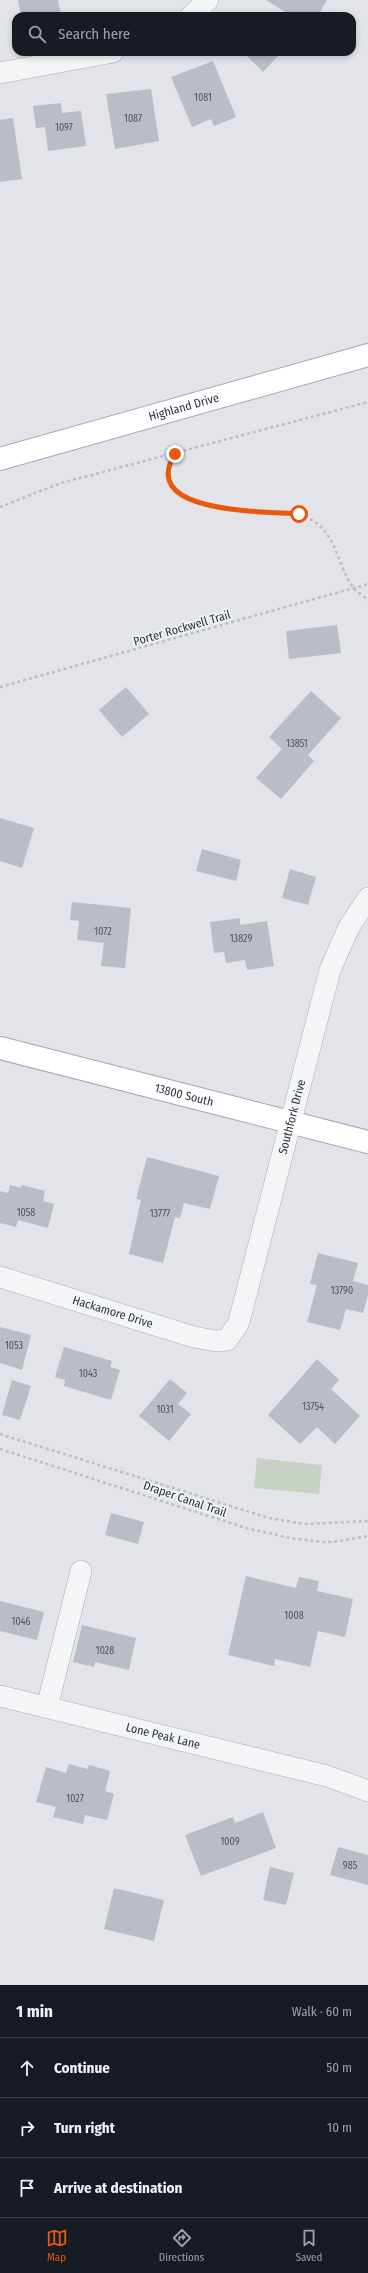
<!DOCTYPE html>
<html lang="en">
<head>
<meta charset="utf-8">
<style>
  body { margin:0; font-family:"Fira Sans Condensed",sans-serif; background:#242831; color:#f1f3f6 }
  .stop { position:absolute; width:12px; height:12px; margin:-9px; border:3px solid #ea580c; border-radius:50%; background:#fff }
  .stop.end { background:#ea580c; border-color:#fff; box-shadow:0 1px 4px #0008 }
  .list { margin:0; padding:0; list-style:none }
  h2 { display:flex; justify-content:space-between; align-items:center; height:52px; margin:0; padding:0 16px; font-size:17px }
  h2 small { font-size:13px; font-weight:400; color:#9ea1a6 }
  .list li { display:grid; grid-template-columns:26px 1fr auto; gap:12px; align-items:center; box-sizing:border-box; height:60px; padding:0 16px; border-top:1px solid #363941 }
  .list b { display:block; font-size:15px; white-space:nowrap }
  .list em { font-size:13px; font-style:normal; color:#9ea1a6 }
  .icon { flex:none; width:22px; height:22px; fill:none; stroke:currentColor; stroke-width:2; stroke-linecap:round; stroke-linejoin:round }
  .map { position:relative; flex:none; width:368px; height:1985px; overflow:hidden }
  .search { position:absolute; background:#171b24; box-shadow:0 2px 6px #0003; left:12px; right:12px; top:12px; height:44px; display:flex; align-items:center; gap:10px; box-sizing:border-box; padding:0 14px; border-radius:12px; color:#9ea1a6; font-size:15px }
  .sheet { height:232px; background:#171b24 }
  nav { display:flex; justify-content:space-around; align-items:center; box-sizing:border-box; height:56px; border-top:1px solid #363941; background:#171b24; font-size:11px; color:#9ea1a6 }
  nav a { display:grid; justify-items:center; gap:2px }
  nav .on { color:#ea580c }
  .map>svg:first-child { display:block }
</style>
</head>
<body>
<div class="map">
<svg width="368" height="1985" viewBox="0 0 368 1985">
  <rect width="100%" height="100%" fill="#e2e4e9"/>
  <!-- green -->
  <polygon fill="#c7d2c4" points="257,1458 322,1465 319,1494 254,1488"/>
  <!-- building -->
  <g fill="#babdc5">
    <polygon points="18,0 58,0 61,16 21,16"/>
    <polygon points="266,0 327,0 318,16 292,16"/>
    <polygon points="243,52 282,52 263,72"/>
    <polygon points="213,61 236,117 214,126 211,119 192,127 171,77"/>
    <polygon points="151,89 159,141 115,149 106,94"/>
    <polygon points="61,103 62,113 81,111 86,146 48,151 45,127 36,128 33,106"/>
    <polygon points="13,118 22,179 0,182 0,120"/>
    <polygon points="337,625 341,653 289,659 286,631"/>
    <polygon points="126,687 149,714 122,737 99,710"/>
    <polygon points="311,691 341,718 308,755 314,761 281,799 256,778 282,749 269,737"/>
    <polygon points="0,818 34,828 22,868 0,861"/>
    <polygon points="202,849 241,860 236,881 196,871"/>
    <polygon points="290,869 316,877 308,905 282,898"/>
    <polygon points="72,902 131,908 125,968 101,966 104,943 77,940 79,921 70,920"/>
    <polygon points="240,918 240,925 267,921 274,966 247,970 245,960 226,963 224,952 214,953 210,922"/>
    <polygon points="147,1157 219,1176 210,1209 184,1203 180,1218 175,1217 163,1263 129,1254 141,1200 136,1199"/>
    <polygon points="10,1185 21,1188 22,1185 45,1191 43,1201 54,1204 48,1228 18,1220 16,1227 0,1223 0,1191 8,1193"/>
    <polygon points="318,1253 358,1263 353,1281 368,1285 368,1295 363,1313 346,1309 340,1330 307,1322 317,1285 310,1284"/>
    <polygon points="0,1327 31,1335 22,1370 0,1363"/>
    <polygon points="64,1347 112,1361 110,1367 120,1370 111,1400 64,1386 65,1380 55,1377"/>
    <polygon points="317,1359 339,1380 331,1389 360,1416 335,1444 317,1427 300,1444 268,1415"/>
    <polygon points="170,1379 187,1393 178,1404 191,1414 169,1441 139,1416"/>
    <polygon points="12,1380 31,1386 20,1420 2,1415"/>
    <polygon points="111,1513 144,1522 138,1544 105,1535"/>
    <polygon points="246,1576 296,1588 299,1577 319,1581 317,1591 353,1599 345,1637 318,1631 310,1667 275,1659 274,1666 228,1655"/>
    <polygon points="0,1601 44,1612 37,1640 0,1631"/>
    <polygon points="82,1625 136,1638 129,1670 95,1662 94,1667 73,1662"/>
    <polygon points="69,1764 88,1769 89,1765 110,1771 105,1791 114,1794 107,1820 85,1815 83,1824 53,1817 56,1807 36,1802 46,1767 66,1773"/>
    <polygon points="263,1812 276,1848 201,1876 185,1835 233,1817 235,1823"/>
    <polygon points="338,1847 368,1855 368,1885 330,1875"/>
    <polygon points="270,1867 294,1873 286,1905 263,1900"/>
    <polygon points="114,1888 164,1900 154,1941 104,1929"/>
  </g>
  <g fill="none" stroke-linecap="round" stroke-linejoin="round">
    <!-- minor casing -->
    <g stroke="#a8abb3" stroke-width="22">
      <g id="minor">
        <polyline points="191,16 208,0"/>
        <polyline points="0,73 113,52"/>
        <path id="s1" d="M0 1277 194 1337 216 1341 227 1340 238 1324 241 1314 330 970 349 927 368 898"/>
        <path id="s2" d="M0 1696 327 1776 368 1791"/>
        <polyline points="47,1707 81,1571"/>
      </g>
    </g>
    <!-- major casing -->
    <g stroke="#a3a8b3" stroke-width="24">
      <g id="major">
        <path id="s3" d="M0 459 368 355"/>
        <path id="s4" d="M0 1048 368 1142"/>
      </g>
    </g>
    <!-- path -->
    <g stroke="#bcbec3" stroke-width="2.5" stroke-dasharray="3 3" stroke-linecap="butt">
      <path d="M175 454C168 465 164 474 172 485 196 520 262 506 298 514 303 515 308 518 312 520 337 535 337 564 352 586 355 592 363 595 368 600"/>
      <polyline points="0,507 61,483 368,402"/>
      <polyline points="0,687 368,584"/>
      <polyline points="0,1434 269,1518 305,1524 368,1521"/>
      <polyline points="0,1449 246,1528 290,1538 322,1542 333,1542 368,1536"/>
    </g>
    <!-- minor -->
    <use href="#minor" stroke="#f4f5f7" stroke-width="21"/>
    <!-- major -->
    <use href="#major" stroke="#fff" stroke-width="22"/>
  </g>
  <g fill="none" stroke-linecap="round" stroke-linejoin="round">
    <!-- route -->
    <path stroke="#ea580c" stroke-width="5" d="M175 454C137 515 269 511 299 514"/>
  </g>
  <g text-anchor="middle" stroke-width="3.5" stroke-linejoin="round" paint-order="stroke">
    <!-- number labels -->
    <g font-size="10" fill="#505560">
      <text x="203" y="101">1081</text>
      <text x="133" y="122">1087</text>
      <text x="64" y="131">1097</text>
      <text x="297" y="747">13851</text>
      <text x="103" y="935">1072</text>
      <text x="241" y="942">13829</text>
      <text x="26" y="1216">1058</text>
      <text x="160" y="1217">13777</text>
      <text x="342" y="1294">13790</text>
      <text x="14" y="1349">1053</text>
      <text x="88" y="1377">1043</text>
      <text x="313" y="1410">13754</text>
      <text x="165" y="1413">1031</text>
      <text x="294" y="1619">1008</text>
      <text x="21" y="1625">1046</text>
      <text x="105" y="1654">1028</text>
      <text x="75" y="1802">1027</text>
      <text x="230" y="1845">1009</text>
      <text x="350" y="1869">985</text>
    </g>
    <!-- street labels -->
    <g font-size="12" fill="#2c323f" stroke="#f1f3f6">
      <text dy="4" stroke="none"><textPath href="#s3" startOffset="191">Highland Drive</textPath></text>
      <text transform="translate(182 628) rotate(-16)" y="4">Porter Rockwell Trail</text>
      <text dy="4" stroke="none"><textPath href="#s4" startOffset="190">13800 South</textPath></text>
      <text dy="4" stroke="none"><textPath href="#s1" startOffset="470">Southfork Drive</textPath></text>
      <text dy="4" stroke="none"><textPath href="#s1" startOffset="118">Hackamore Drive</textPath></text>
      <text transform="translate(185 1499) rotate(19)" y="4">Draper Canal Trail</text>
      <text dy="4" stroke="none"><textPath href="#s2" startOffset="168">Lone Peak Lane</textPath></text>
    </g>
  </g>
</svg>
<div class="stop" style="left:299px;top:514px"></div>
<div class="stop end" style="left:175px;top:454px"></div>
<div class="search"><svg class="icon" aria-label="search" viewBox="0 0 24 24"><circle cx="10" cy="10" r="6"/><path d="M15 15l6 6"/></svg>Search here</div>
</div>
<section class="sheet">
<h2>1 min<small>Walk · 60 m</small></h2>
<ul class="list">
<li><svg class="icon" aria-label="ahead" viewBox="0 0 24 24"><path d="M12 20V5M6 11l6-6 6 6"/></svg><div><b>Continue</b></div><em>50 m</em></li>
<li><svg class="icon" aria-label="right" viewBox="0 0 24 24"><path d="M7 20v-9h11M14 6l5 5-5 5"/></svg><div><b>Turn right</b></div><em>10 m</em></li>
<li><svg class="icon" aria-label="arrive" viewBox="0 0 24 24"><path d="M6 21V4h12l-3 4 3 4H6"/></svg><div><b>Arrive at destination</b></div></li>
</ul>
</section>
<nav>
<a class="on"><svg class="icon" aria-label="map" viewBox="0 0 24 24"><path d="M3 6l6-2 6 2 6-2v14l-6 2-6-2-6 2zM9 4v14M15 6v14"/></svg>Map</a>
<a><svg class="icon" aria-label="directions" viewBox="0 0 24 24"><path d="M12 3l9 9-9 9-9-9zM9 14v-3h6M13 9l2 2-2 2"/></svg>Directions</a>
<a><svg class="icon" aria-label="saved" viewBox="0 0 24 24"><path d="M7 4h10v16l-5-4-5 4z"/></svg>Saved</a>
</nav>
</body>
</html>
